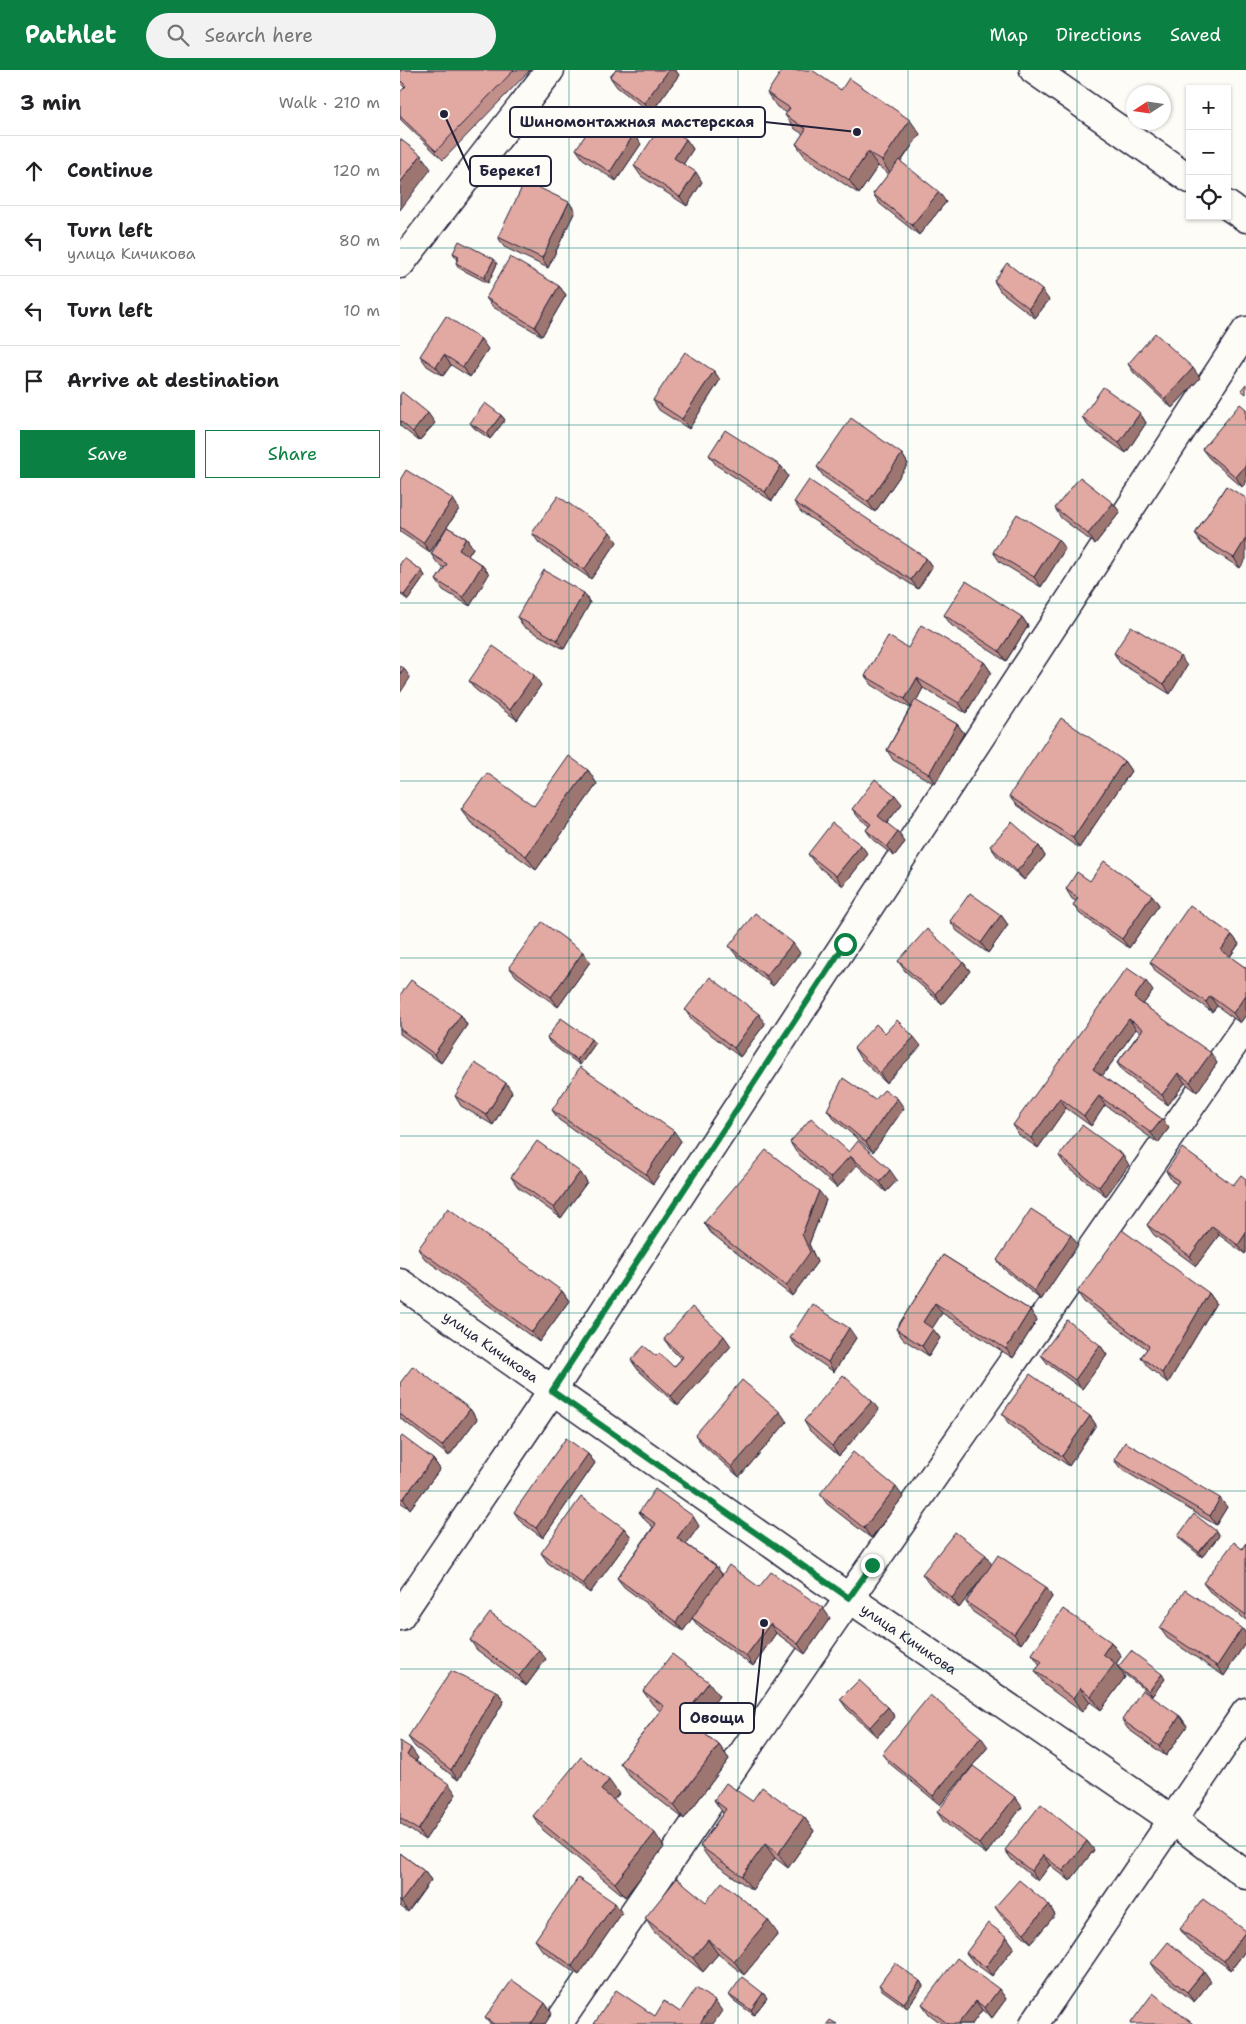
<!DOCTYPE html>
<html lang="en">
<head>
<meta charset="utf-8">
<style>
  body { margin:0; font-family:"Shantell Sans",sans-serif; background:#f2f2f2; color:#202124 }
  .controls { position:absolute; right:15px; top:15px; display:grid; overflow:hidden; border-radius:0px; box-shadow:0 1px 4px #0004 }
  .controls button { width:45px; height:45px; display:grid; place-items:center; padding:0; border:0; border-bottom:1px solid #e0e0e0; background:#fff; color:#202124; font:25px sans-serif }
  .compass { position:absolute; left:726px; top:15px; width:45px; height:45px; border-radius:50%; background:#fff; box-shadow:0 1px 4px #0004; rotate:258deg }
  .stop { position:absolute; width:15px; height:15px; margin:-11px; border:4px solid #0b8043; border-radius:50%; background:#fff }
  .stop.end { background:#0b8043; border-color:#fff; box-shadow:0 1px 5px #0008 }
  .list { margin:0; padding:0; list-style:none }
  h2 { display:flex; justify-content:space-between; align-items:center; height:65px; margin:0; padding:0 20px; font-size:21px }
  h2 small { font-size:16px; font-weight:400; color:#757577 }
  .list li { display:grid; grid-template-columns:32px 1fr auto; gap:15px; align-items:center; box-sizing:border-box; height:70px; padding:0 20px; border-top:1px solid #e0e0e0 }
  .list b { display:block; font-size:19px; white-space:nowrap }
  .list p { margin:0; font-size:16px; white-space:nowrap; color:#757577 }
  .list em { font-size:16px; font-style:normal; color:#757577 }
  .actions { display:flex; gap:10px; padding:15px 20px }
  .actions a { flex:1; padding:11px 0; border:1px solid #0b8043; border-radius:0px; text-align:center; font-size:18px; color:#0b8043 }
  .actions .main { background:#0b8043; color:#fff }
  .icon { flex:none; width:28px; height:28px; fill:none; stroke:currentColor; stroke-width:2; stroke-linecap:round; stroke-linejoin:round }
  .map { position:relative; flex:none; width:846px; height:1954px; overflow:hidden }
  header { display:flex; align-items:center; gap:30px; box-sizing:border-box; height:70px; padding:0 25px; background:#0b8043; color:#fff }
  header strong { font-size:24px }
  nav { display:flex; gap:28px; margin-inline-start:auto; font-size:18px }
  .search { width:350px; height:45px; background:#f2f2f2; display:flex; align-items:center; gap:12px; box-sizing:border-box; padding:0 18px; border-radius:28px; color:#757577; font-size:19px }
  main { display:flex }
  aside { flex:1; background:#fff }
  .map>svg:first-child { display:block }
</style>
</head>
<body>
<header>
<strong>Pathlet</strong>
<div class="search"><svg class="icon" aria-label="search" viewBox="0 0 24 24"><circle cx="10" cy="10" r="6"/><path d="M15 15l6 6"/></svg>Search here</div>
<nav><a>Map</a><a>Directions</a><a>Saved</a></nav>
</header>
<main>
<aside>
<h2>3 min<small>Walk · 210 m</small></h2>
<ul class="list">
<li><svg class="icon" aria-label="ahead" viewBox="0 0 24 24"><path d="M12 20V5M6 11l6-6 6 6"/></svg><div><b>Continue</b></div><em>120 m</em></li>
<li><svg class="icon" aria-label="left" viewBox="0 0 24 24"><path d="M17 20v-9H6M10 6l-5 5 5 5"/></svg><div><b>Turn left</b><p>улица Кичикова</p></div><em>80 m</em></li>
<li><svg class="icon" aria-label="left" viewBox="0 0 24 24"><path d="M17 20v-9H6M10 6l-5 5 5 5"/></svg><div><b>Turn left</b></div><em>10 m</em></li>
<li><svg class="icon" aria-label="arrive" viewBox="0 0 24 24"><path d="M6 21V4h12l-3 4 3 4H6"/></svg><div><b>Arrive at destination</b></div></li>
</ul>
<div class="actions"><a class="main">Save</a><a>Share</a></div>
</aside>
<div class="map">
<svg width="846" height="1954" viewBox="0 0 846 1954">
  <rect width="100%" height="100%" fill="#fdfcf7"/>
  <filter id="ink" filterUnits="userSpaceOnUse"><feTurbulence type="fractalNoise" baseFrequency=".02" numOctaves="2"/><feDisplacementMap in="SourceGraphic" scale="10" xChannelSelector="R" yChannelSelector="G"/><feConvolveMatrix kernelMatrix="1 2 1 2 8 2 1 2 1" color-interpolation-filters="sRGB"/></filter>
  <g filter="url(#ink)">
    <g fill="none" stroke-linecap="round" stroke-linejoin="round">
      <!-- minor casing -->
      <g stroke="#22223b" stroke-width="31">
        <g id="minor">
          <polyline points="0,194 150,0"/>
          <path id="s1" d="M0 1213 449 1528 773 1750 846 1805"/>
          <polyline points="0,1546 152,1321 846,261"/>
          <polyline points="158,1954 449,1528 846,956"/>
          <polyline points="634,1954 846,1642"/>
        </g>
      </g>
      <!-- primary casing -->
      <g stroke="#22223b" stroke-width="31">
        <g id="primary">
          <polyline points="634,0 790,109"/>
          <polyline points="827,135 846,148"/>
        </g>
      </g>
      <!-- minor -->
      <use href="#minor" stroke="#fdfcf7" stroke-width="28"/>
      <!-- primary -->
      <use href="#primary" stroke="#fdfcf7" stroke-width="28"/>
    </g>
    <!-- wall -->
    <g fill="#c2908b" stroke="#22223b">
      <polygon points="0,0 130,0 43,90 0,49 0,22 5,18 0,13"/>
      <polygon points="216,0 275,0 279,5 251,43 217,17 210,7"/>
      <polygon points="441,20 520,64 501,92 546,132 519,165 480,134 473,124 489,104 478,96 459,124 406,88 396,74 403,64 395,59 385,45 387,43 377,37 367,23"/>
      <polygon points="286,69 293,79 283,94 302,112 287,136 241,106 234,96"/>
      <polygon points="241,74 216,111 183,89 176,79"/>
      <polygon points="169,132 175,141 148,198 104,177 98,167"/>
      <polygon points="53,183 97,194 88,213 59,198 56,193 58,188 56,188"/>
      <polygon points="594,211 649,230 635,248 600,221"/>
      <polygon points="159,216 166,225 142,266 93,237 86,228"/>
      <polygon points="88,279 70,307 51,295 43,306 27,296 20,286"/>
      <polygon points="728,294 800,308 772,338 734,303"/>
      <polygon points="314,301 320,310 289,359 259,340 253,330"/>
      <polygon points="0,325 35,353 19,371 0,356"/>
      <polygon points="846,339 846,413 842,417 809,388 802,379"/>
      <polygon points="740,343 746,353 726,383 689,357 682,347"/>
      <polygon points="101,345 105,350 90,369 74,358 70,353"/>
      <polygon points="502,384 508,394 475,442 424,407 417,397"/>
      <polygon points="309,385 381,396 388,406 372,431 316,395"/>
      <polygon points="0,410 53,429 59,439 47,457 66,468 73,478 68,486 82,495 89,504 70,536 43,520 36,510 44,498 38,494 31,484 46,458 30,482 0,462"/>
      <polygon points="826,416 840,498 802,474 795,464"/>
      <polygon points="394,432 526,488 532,497 518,519 401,442"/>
      <polygon points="655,438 720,442 695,474 661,448"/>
      <polygon points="132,463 217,472 191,509 139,473"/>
      <polygon points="665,479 641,517 600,492 593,482"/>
      <polygon points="0,494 22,501 25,506 8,530 0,524"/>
      <polygon points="184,523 190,533 164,579 124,557 117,547"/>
      <polygon points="544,545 622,547 628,556 606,591 551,555"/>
      <polygon points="508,578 584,592 591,602 566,643 523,618 516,631 557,654 564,663 535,714 493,690 487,680 510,638 472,615 465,606"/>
      <polygon points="714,583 787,596 770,624 720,593"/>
      <polygon points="69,611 141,615 117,650 76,620"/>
      <polygon points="724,691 731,701 679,778 616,735 609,726"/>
      <polygon points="188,700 197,714 136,800 71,753 61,739 134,736"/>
      <polygon points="502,734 487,753 505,772 494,786 473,770 466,760 469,756 459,748 452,739"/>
      <polygon points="590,776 639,776 645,786 624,810 597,786"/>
      <polygon points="408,784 468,784 443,816 415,794"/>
      <polygon points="666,819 752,825 759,835 729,878 680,844 673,835 676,831 672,829"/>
      <polygon points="601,845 608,855 588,883 557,861 550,851"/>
      <polygon points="832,865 839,874 830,887 846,898 846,945 840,953 817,936 812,942 756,902 750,892"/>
      <polygon points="329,876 400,883 373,916 336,885"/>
      <polygon points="498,891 563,892 570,901 542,934 505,901"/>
      <polygon points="190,892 158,937 116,906 109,897"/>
      <polygon points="753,921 743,934 817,993 797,1022 785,1013 768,1035 724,1003 717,993 740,962 736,959 702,1006 762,1049 769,1058 758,1073 705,1035 691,1056 666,1038 638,1078 619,1065 613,1055"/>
      <polygon points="0,925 61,945 67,955 41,993 0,964"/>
      <polygon points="285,940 365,954 340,987 292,950"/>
      <polygon points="485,963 521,976 486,1013 460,988 454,978"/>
      <polygon points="147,968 195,974 180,995 150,973"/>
      <polygon points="112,1022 93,1055 61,1036 55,1026"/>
      <polygon points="475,1030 504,1038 473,1082 434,1049 427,1040"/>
      <polygon points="152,1040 281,1071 253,1114 159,1050"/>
      <polygon points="390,1072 449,1082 497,1110 486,1122 457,1095 437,1118 396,1082"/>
      <polygon points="659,1086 729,1095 706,1126 666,1096"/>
      <polygon points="766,1101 833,1115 846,1109 846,1183 845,1184 819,1165 796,1196 754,1165 747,1155 777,1114 772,1111"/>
      <polygon points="180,1102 187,1112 161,1148 118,1117 111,1107"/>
      <polygon points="426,1130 409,1174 417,1192 392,1226 311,1163 304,1153"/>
      <polygon points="678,1175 641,1230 604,1199 597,1190"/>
      <polygon points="18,1179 162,1221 169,1231 139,1272 25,1189"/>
      <polygon points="543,1185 630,1240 637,1250 613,1288 542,1243 532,1258 540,1268 529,1286 503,1269 496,1259"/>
      <polygon points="677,1222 809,1223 816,1233 768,1313 748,1297 741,1287 747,1279 684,1232"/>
      <polygon points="390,1268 456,1268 434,1302 397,1277"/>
      <polygon points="264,1269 331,1276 278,1336 238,1300 231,1290 256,1286 274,1297 281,1289 271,1279"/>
      <polygon points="700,1275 707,1285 682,1319 648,1294 641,1285"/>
      <polygon points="0,1313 70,1339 77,1349 49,1386 0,1348"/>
      <polygon points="479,1340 439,1386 410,1361 404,1351"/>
      <polygon points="602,1344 690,1346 696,1355 669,1396 609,1354"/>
      <polygon points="387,1352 339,1407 302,1374 295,1365"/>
      <polygon points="0,1369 33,1389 40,1399 10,1439 0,1432"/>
      <polygon points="188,1384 195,1393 143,1468 121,1452 114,1442"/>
      <polygon points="714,1390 827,1437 816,1455 721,1399"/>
      <polygon points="420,1424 503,1427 471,1468 427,1434"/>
      <polygon points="239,1442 299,1456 286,1474 316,1496 322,1504 359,1517 430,1548 405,1584 376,1563 353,1596 299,1557 292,1548 283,1561 224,1517 217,1508 253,1457 246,1451"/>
      <polygon points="224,1458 231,1467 190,1523 148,1493 141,1483"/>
      <polygon points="778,1466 819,1466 802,1487 781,1470"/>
      <polygon points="846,1473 846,1550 810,1522 803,1513 842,1479"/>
      <polygon points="592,1495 646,1517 652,1527 621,1574 573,1542 566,1532 587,1501 559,1538 529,1514 522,1504"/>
      <polygon points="760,1558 842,1558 846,1564 846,1572 824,1606 767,1568"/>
      <polygon points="70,1570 146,1589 126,1616 77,1580"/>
      <polygon points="711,1572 721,1586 716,1594 725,1607 701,1640 690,1632 682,1642 645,1615 635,1601 640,1595 632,1584"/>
      <polygon points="718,1597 765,1609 752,1626 722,1602"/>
      <polygon points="97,1621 104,1631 58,1710 15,1677 8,1667"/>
      <polygon points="243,1621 319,1626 296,1657 319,1675 329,1689 284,1749 230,1707 220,1693 260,1641 253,1635"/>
      <polygon points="440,1629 488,1637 495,1647 477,1667 447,1639"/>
      <polygon points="780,1646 787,1656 766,1686 728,1659 722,1650"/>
      <polygon points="0,1671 18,1688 16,1691 56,1724 25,1770 0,1753"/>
      <polygon points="588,1677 540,1735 489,1693 482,1684"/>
      <polygon points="219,1724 213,1730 264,1777 225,1827 143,1760 133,1746"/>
      <polygon points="314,1730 352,1731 404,1747 414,1761 388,1798 375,1788 352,1820 310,1790 300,1776 323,1743"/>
      <polygon points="622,1737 586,1784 544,1752 537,1742"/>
      <polygon points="687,1771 694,1780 670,1811 650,1795 638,1811 612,1790 605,1780"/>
      <polygon points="0,1783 24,1801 31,1810 8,1842 0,1836"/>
      <polygon points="306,1832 378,1864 344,1905 318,1884 303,1902 254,1862 245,1848"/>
      <polygon points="649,1835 655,1845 631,1873 602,1847 595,1837"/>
      <polygon points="222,1843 179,1905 142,1880 135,1870"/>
      <polygon points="780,1859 846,1861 846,1880 831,1900 787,1869"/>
      <polygon points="614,1877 592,1906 573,1892 566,1883"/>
      <polygon points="751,1893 811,1911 794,1932 758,1903"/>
      <polygon points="520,1911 523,1916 507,1938 482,1920 479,1915"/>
      <polygon points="599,1919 606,1929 592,1948 582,1940 572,1954 542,1954 529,1944 522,1934"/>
      <polygon points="363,1923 367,1928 354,1945 333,1930 329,1925"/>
      <polygon points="152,1943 145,1954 90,1954 85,1948"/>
    </g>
    <!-- shaded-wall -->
    <g fill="#9e7671" stroke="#22223b">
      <polygon points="269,0 275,0 279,5 251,43 244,33"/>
      <polygon points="510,50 520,64 491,105 482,91"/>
      <polygon points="234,64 241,74 216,111 210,102"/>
      <polygon points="286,69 293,79 281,98 274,88"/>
      <polygon points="468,82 478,96 459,124 449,110"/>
      <polygon points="21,85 31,99 0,140 0,113"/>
      <polygon points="296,102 302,112 287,136 280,127"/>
      <polygon points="539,122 546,132 519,165 512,155"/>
      <polygon points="169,132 175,141 148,198 142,188"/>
      <polygon points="94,189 97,194 88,213 84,208"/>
      <polygon points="159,216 166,225 142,266 135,257"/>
      <polygon points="642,220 649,230 635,248 629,238"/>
      <polygon points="81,269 88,279 70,307 63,297"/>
      <polygon points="44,285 51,295 43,306 36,297"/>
      <polygon points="793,298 800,308 772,338 765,329"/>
      <polygon points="314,301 320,310 289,359 282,349"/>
      <polygon points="28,343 35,353 19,371 13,362"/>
      <polygon points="740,343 746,353 726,383 719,373"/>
      <polygon points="101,345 105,350 90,369 87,364"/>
      <polygon points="502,384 508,394 475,442 468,432"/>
      <polygon points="846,395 846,413 842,417 836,407"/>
      <polygon points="381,396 388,406 372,431 365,422"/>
      <polygon points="53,429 59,439 30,482 23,473"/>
      <polygon points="713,433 720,442 695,474 688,464"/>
      <polygon points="210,462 217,472 191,509 184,500"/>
      <polygon points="66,468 73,478 65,490 59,480"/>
      <polygon points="846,468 846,489 840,498 834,488"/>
      <polygon points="658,469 665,479 641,517 634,507"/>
      <polygon points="526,488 532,497 518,519 511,510"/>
      <polygon points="82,495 89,504 70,536 63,527"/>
      <polygon points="22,501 25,506 8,530 4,525"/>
      <polygon points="184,523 190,533 164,579 157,570"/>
      <polygon points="622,547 628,556 606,591 599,581"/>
      <polygon points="780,586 787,596 770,624 764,614"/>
      <polygon points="584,592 591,602 566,643 559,633"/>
      <polygon points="4,598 10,608 0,623 0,604"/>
      <polygon points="134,605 141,615 117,650 110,640"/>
      <polygon points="517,608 523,618 512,639 505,629"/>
      <polygon points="557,654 564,663 535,714 529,704"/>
      <polygon points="724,691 731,701 679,778 673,768"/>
      <polygon points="188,700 197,714 136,800 126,786"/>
      <polygon points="495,725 502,734 485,755 478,746"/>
      <polygon points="498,762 505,772 494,786 487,777"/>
      <polygon points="461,775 468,784 443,816 436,806"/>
      <polygon points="639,776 645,786 624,810 617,801"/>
      <polygon points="752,825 759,835 729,878 722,869"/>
      <polygon points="601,845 608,855 588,883 581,873"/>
      <polygon points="832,865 839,874 827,890 821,880"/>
      <polygon points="393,873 400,883 373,916 366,906"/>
      <polygon points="183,882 190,892 158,937 151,927"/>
      <polygon points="563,892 570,901 542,934 535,924"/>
      <polygon points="746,911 753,921 741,937 734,928"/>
      <polygon points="846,925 846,945 840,953 833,943"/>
      <polygon points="810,926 817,936 812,942 806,932"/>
      <polygon points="359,944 365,954 340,987 334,978"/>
      <polygon points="61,945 67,955 41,993 34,984"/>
      <polygon points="729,949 736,959 700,1009 693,999"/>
      <polygon points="514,967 521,976 486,1013 480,1003"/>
      <polygon points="191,969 195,974 180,995 177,990"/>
      <polygon points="811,983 817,993 797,1022 790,1012"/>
      <polygon points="778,1003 785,1013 768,1035 762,1025"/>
      <polygon points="106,1013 112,1022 93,1055 86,1045"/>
      <polygon points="699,1026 705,1035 691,1056 684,1046"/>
      <polygon points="497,1028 504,1038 473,1082 466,1072"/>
      <polygon points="660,1028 666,1038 638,1078 631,1068"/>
      <polygon points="762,1049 769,1058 758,1073 751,1063"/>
      <polygon points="274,1061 281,1071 253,1114 246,1104"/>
      <polygon points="723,1085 729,1095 706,1126 699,1117"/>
      <polygon points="450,1086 457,1095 437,1118 430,1108"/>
      <polygon points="490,1100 497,1110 486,1122 480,1112"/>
      <polygon points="180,1102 187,1112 161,1148 154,1138"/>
      <polygon points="419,1121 426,1130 409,1174 417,1192 392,1226 386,1216 402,1164"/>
      <polygon points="812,1156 819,1165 796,1196 790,1186"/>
      <polygon points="846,1163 846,1183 845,1184 838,1175"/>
      <polygon points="671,1165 678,1175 641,1230 634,1221"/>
      <polygon points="162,1221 169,1231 139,1272 132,1262"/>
      <polygon points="809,1223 816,1233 768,1313 762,1303"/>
      <polygon points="535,1233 542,1243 530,1262 523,1252"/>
      <polygon points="630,1240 637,1250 613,1288 606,1279"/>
      <polygon points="449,1258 456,1268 434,1302 428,1292"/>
      <polygon points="533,1259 540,1268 529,1286 522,1276"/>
      <polygon points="324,1266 331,1276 278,1336 271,1326"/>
      <polygon points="700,1275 707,1285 682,1319 675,1310"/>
      <polygon points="472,1331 479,1340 439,1386 432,1376"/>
      <polygon points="70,1339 77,1349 49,1386 42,1376"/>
      <polygon points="380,1342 387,1352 339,1407 332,1397"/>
      <polygon points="690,1346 696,1355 669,1396 662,1386"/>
      <polygon points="188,1384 195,1393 143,1468 136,1458"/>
      <polygon points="33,1389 40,1399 10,1439 3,1429"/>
      <polygon points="496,1417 503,1427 471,1468 464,1458"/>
      <polygon points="820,1428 827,1437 816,1455 810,1446"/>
      <polygon points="293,1446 299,1456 284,1477 277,1468"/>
      <polygon points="224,1458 231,1467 190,1523 183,1514"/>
      <polygon points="816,1461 819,1466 802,1487 799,1482"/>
      <polygon points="586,1485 592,1495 559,1538 552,1528"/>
      <polygon points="316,1496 323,1506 283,1561 276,1552"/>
      <polygon points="646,1517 652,1527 621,1574 614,1564"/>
      <polygon points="423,1538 430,1548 405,1584 398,1574"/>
      <polygon points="370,1554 376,1563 353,1596 346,1586"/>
      <polygon points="842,1558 846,1564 846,1572 824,1606 817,1596"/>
      <polygon points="711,1572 721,1586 716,1594 725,1607 701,1640 691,1626 703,1584"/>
      <polygon points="139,1580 146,1589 126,1616 119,1606"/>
      <polygon points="762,1604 765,1609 752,1626 749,1621"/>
      <polygon points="309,1612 319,1626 293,1661 283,1647"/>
      <polygon points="680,1618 690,1632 682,1642 673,1628"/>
      <polygon points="97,1621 104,1631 58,1710 51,1700"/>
      <polygon points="488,1637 495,1647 477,1667 470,1657"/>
      <polygon points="780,1646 787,1656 766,1686 759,1676"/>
      <polygon points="581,1667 588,1677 540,1735 533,1726"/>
      <polygon points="319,1675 329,1689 284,1749 274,1735"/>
      <polygon points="11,1678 18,1688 13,1695 7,1685"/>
      <polygon points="209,1710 219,1724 210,1734 201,1720"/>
      <polygon points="49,1714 56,1724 25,1770 18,1760"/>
      <polygon points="615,1727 622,1737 586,1784 579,1774"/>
      <polygon points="404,1747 414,1761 388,1798 378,1784"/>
      <polygon points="255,1763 264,1777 225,1827 215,1813"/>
      <polygon points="687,1771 694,1780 670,1811 663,1801"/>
      <polygon points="365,1774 375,1788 352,1820 342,1806"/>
      <polygon points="643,1785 650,1795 638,1811 631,1801"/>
      <polygon points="24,1801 31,1810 8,1842 1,1832"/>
      <polygon points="215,1833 222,1843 179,1905 172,1896"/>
      <polygon points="649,1835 655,1845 631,1873 624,1863"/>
      <polygon points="368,1850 378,1864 344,1905 334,1891"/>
      <polygon points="846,1861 846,1880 831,1900 824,1891"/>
      <polygon points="607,1867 614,1877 592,1906 586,1897"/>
      <polygon points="308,1870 318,1884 303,1902 293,1888"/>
      <polygon points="804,1901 811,1911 794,1932 787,1922"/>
      <polygon points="520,1911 523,1916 507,1938 504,1933"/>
      <polygon points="599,1919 606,1929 592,1948 585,1938"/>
      <polygon points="363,1923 367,1928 354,1945 351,1940"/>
      <polygon points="315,1931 322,1941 313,1954 300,1954"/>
      <polygon points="576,1931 582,1940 572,1954 558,1954"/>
      <polygon points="145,1933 152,1943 145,1954 131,1954"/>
    </g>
    <!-- building -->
    <g fill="#e2a8a2" stroke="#22223b">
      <polygon points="0,0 114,0 36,81 0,46 0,22 6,16 0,10"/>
      <polygon points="216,0 269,0 244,33 210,7"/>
      <polygon points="382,0 412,0 441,20 449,8 510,50 482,91 468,82 449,110 396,74 406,59 385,45 390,38 367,23"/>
      <polygon points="201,42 234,64 210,102 176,79"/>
      <polygon points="262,54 286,69 274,88 296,102 280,127 234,96"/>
      <polygon points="0,69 21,85 0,113"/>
      <polygon points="499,90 539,122 512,155 473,124"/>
      <polygon points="125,111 169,132 142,188 98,167"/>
      <polygon points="59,171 94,189 84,208 56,193 59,186 53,183"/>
      <polygon points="110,187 159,216 135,257 86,228"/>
      <polygon points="607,193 642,220 629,238 594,211"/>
      <polygon points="46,246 81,269 63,297 44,285 36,297 20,286"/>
      <polygon points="755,263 793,298 765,329 728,294"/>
      <polygon points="285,282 314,301 282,349 253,330"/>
      <polygon points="846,314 846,324 841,320"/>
      <polygon points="703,317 740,343 719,373 682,347"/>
      <polygon points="2,322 28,343 13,362 0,351 0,325"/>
      <polygon points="85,333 101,345 87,364 70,353"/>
      <polygon points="840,334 846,339 846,395 836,407 802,379"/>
      <polygon points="451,348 502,384 468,432 417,397"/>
      <polygon points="325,360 381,396 365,422 309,385"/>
      <polygon points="6,400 53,429 23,473 0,457 0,410"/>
      <polygon points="680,407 713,433 688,464 655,438"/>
      <polygon points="409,410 526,488 511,510 394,432"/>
      <polygon points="826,416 846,428 846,468 834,488 795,464"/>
      <polygon points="158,426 210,462 184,500 132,463"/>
      <polygon points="617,444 658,469 634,507 593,482"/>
      <polygon points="47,457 66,468 59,480 82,495 63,527 36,510 47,494 31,484"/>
      <polygon points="4,488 22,501 4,525 0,522 0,494"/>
      <polygon points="144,500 184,523 157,570 117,547"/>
      <polygon points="566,511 622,547 599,581 544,545"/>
      <polygon points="521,555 584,592 559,633 517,608 505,629 465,606 488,566 508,578"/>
      <polygon points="731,556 780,586 764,614 714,583"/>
      <polygon points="93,576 134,605 110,640 69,611"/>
      <polygon points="0,596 4,598 0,604"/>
      <polygon points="515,630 557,654 529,704 487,680"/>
      <polygon points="661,648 724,691 673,768 609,726"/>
      <polygon points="169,686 188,700 126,786 61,739 87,703 134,736"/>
      <polygon points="475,709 495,725 478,746 498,762 487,777 466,760 471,754 452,739"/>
      <polygon points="612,752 639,776 617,801 590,776"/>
      <polygon points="432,753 461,775 436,806 408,784"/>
      <polygon points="704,791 752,825 722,869 673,835 678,828 666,819 677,802 690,811"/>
      <polygon points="570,823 601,845 581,873 550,851"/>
      <polygon points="790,835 832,865 821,880 846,898 846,925 833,943 810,926 806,932 750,892"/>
      <polygon points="355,843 393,873 366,906 329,876"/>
      <polygon points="142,852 183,882 151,927 109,897"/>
      <polygon points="527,859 563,892 535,924 498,891"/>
      <polygon points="727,898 746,911 734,928 811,983 790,1012 778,1003 762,1025 717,993 743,959 729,949 693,999 762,1049 751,1063 699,1026 684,1046 660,1028 631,1068 613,1055"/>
      <polygon points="310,907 359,944 334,978 285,940"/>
      <polygon points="11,910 61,945 34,984 0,959 0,925"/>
      <polygon points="161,948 191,969 177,990 147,968"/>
      <polygon points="497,950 514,967 480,1003 454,978 476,954 485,963"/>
      <polygon points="75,993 106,1013 86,1045 55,1026"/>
      <polygon points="180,997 274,1061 246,1104 152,1040"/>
      <polygon points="443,1008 475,1030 484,1020 497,1028 466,1072 427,1040"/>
      <polygon points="411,1048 449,1082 458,1071 490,1100 480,1112 450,1086 430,1108 390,1072"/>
      <polygon points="682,1055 723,1085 699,1117 659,1086"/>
      <polygon points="137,1071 180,1102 154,1138 111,1107"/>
      <polygon points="782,1078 833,1115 841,1105 846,1109 846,1163 838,1175 812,1156 790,1186 747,1155 779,1111 766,1101"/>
      <polygon points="366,1080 419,1121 402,1164 410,1182 386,1216 304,1153"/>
      <polygon points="48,1138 162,1221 132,1262 18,1179"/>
      <polygon points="631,1139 671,1165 634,1221 597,1190"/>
      <polygon points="722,1160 809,1223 762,1303 741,1287 749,1276 677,1222"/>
      <polygon points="543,1185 630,1240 606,1279 535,1233 523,1252 533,1259 522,1276 496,1259"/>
      <polygon points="412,1234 449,1258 428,1292 390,1268"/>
      <polygon points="292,1237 324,1266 271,1326 231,1290 244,1276 256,1286 259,1283 274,1297 283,1287 264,1269"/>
      <polygon points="667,1250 700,1275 675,1310 641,1285"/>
      <polygon points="13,1296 70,1339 42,1376 0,1344 0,1313"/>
      <polygon points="630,1304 690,1346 662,1386 602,1344"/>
      <polygon points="443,1305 472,1331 432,1376 404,1351"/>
      <polygon points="342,1310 380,1342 332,1397 295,1365"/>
      <polygon points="2,1366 33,1389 3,1429 0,1427 0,1369"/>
      <polygon points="166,1368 188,1384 136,1458 114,1442"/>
      <polygon points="725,1372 820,1428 810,1446 714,1390"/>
      <polygon points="453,1382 496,1417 464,1458 420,1424"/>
      <polygon points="255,1419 293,1446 277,1468 316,1496 276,1552 217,1508 256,1454 239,1442"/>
      <polygon points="181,1427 224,1458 183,1514 141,1483"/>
      <polygon points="794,1444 816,1461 799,1482 778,1466"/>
      <polygon points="555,1462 586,1485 552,1528 522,1504"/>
      <polygon points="834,1472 842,1479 846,1473 846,1545 803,1513"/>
      <polygon points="598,1485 646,1517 614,1564 566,1532"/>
      <polygon points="329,1495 359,1517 371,1502 423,1538 398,1574 370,1554 346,1586 292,1548"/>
      <polygon points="785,1520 842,1558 817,1596 760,1558"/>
      <polygon points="663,1539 711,1572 703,1584 715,1593 691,1626 680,1618 673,1628 635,1601 642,1592 632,1584"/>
      <polygon points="90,1543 139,1580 119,1606 70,1570"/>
      <polygon points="731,1581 762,1604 749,1621 718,1597"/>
      <polygon points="272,1584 309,1612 283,1647 319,1675 274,1735 220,1693 264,1636 243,1621"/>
      <polygon points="51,1601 97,1621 51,1700 8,1667"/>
      <polygon points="459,1610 488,1637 470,1657 440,1629"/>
      <polygon points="742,1620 780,1646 759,1676 722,1650"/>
      <polygon points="530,1625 581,1667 533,1726 482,1684"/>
      <polygon points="0,1671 11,1678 7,1685 49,1714 18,1760 0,1748"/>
      <polygon points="181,1687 209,1710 201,1720 255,1763 215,1813 133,1746"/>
      <polygon points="573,1696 615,1727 579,1774 537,1742"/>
      <polygon points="326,1713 352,1731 362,1717 404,1747 378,1784 365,1774 342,1806 300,1776 326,1739 314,1730"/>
      <polygon points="641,1734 687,1771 663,1801 643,1785 631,1801 605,1780"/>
      <polygon points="0,1783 24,1801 1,1832 0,1832"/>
      <polygon points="178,1808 215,1833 172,1896 135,1870"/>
      <polygon points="277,1808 306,1832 322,1812 368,1850 334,1891 308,1870 293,1888 245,1848"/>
      <polygon points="619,1810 649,1835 624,1863 595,1837"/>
      <polygon points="803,1829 846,1861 824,1891 780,1859"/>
      <polygon points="588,1853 607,1867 586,1897 566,1883"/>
      <polygon points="768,1872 804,1901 787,1922 751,1893"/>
      <polygon points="557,1888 599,1919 585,1938 576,1931 558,1954 548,1954 522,1934"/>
      <polygon points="495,1893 520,1911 504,1933 479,1915"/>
      <polygon points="342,1907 363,1923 351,1940 329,1925"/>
      <polygon points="112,1910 145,1933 131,1954 94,1954 85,1948"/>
      <polygon points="296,1918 315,1931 300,1954 194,1954 216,1920 255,1946 264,1931 280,1942"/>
      <polygon points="753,1923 793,1954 730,1954"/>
      <polygon points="430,1950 437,1954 427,1954"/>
    </g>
  </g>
  <g fill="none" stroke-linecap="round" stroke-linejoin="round" filter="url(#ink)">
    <!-- route -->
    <polyline stroke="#0b8043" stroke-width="6" points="445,874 152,1321 449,1528 472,1495"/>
  </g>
  <!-- grid -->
  <path fill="none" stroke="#0f766e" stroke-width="1" stroke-opacity="0.55" d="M169 0V1954M338 0V1954M508 0V1954M677 0V1954M0 178H846M0 355H846M0 533H846M0 711H846M0 888H846M0 1066H846M0 1243H846M0 1421H846M0 1599H846M0 1776H846"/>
  <g text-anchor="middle" stroke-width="4" stroke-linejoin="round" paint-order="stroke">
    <!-- street labels -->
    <g font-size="14" fill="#22223b" stroke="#fdfcf7">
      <text dy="5" stroke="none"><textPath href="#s1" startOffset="111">улица Кичикова</textPath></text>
      <text dy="5" stroke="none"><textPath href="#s1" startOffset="621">улица Кичикова</textPath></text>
    </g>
  </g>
  <!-- callouts -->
  <path fill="none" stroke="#22223b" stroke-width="2" d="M457 62L365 52M44 44L70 101M364 1553L354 1648"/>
  <g fill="#22223b" stroke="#fdfcf7" stroke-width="2">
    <circle cx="457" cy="62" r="5"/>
    <circle cx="44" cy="44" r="5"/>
    <circle cx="364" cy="1553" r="5"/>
  </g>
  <g fill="#fdfcf7" stroke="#22223b" stroke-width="2">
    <rect x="110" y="37" width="255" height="30" rx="5"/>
    <rect x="70" y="86" width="81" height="30" rx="5"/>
    <rect x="280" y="1633" width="74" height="30" rx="5"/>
  </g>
  <g font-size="15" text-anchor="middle" font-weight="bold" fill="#22223b">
    <text x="237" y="57">Шиномонтажная мастерская</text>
    <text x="110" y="106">Береке1</text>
    <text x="317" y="1653">Овощи</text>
  </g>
</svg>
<div class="controls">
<button>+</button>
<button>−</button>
<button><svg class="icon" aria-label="locate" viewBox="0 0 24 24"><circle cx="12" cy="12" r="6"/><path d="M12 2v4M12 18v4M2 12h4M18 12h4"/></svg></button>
</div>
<svg class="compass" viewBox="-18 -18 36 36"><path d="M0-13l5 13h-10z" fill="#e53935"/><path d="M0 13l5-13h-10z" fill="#757577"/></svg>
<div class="stop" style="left:445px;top:874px"></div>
<div class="stop end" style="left:472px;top:1495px"></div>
</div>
</main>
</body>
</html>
